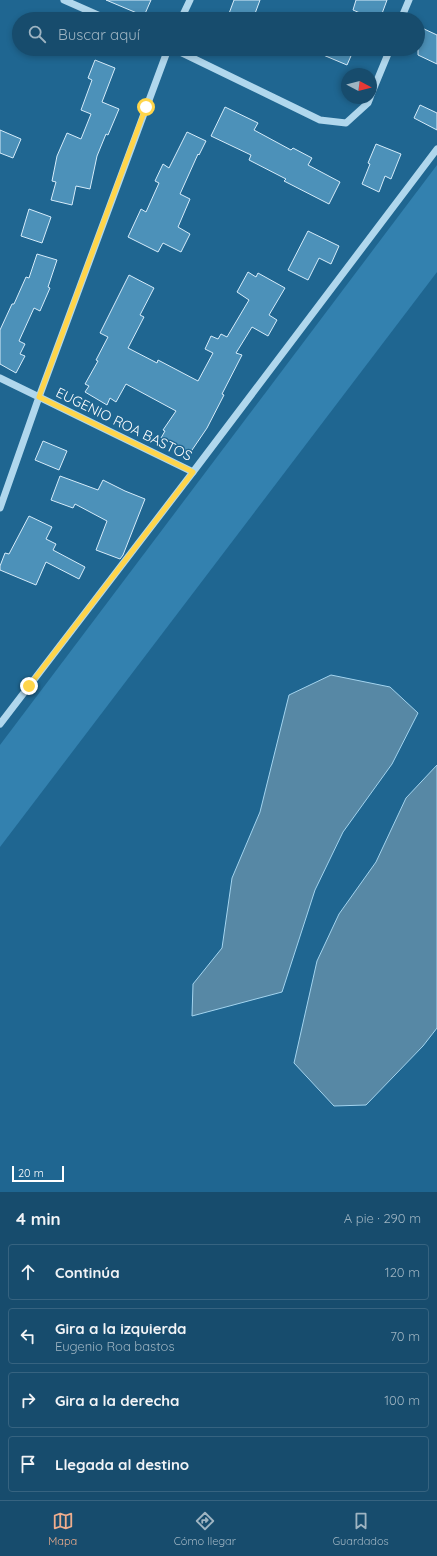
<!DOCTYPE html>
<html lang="es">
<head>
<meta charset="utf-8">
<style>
  body { margin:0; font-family:Quicksand,sans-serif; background:#245675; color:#f1f3f6 }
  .compass { position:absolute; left:341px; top:68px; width:36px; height:36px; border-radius:50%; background:#174c6d; box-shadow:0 2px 6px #0003; rotate:97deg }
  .scale { position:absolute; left:12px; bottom:10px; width:52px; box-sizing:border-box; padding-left:4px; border:2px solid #fff; border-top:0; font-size:11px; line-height:14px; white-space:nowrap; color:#fff; -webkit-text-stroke:3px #1f6691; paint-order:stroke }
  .stop { position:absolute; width:12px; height:12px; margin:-9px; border:3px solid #ffd54a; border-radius:50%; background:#fff }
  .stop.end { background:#ffd54a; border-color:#fff; box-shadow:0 1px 4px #0008 }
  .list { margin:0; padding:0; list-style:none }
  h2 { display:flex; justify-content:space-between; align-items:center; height:52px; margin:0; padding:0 16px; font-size:17px }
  h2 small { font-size:13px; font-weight:400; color:#9eb4c2 }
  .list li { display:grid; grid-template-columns:26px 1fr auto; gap:12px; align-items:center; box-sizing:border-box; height:56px; margin:0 8px 8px; padding:0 8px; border:1px solid #366380; border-radius:4px }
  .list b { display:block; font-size:15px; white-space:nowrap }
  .list p { margin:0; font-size:13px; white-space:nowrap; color:#9eb4c2 }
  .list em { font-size:13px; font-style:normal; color:#9eb4c2 }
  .icon { flex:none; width:22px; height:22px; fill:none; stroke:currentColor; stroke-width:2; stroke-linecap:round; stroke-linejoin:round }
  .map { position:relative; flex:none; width:437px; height:1192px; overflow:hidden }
  .search { position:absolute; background:#174c6d; box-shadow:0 2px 6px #0003; left:12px; right:12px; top:12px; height:44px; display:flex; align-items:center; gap:10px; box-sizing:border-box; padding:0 14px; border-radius:22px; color:#9eb4c2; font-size:15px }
  .sheet { height:308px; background:#174c6d }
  nav { display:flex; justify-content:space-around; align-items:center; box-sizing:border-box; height:56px; border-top:1px solid #366380; background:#174c6d; font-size:11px; color:#9eb4c2 }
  nav a { display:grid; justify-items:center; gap:2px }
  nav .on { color:#eead8d }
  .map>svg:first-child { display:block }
</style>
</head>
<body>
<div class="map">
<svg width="437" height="1192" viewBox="0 0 437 1192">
  <rect width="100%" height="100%" fill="#1f6691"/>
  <!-- green -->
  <polygon fill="#3381af" points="437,165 437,272 0,847 0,745"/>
  <!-- water -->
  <g fill="#5788a5" stroke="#a3d4ef">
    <polygon points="331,675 390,687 418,713 392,764 343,832 315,890 282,992 192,1016 193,984 222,948 232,878 260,812 289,695"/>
    <polygon points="437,765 437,1028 423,1046 366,1105 334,1106 294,1063 317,961 339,914 376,862 406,798"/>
  </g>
  <!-- building -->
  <g fill="#4c91b9" stroke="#d6ecfa">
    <polygon points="106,0 151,0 144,16"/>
    <polygon points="234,0 260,0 253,19 227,19"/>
    <polygon points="356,0 387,0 380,19 358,19 360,13 353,10"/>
    <polygon points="422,28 437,35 437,64 418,55 418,38"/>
    <polygon points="309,49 354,49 347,65"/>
    <polygon points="95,60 115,68 102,102 119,109 108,135 106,134 97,156 90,189 76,186 72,205 51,200 56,182 52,181 57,156 67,133 81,139 91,114 81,110 92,80 88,78"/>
    <polygon points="420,105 437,113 437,130 414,118"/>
    <polygon points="225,107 258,123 254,130 291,150 293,148 312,158 308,165 340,182 329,204 284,181 286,179 249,160 251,155 211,136"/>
    <polygon points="0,130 21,139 13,158 0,153"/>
    <polygon points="187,132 206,141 199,155 198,154 180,194 190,199 178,227 190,234 181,252 163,243 158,252 128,237 141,209 146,212 159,183 155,181 163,164 169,168"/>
    <polygon points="376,144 401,154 391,179 385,176 379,192 362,184 370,164 368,163"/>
    <polygon points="29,209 51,217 42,243 21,236"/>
    <polygon points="308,231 339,246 331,264 319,258 308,280 288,270"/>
    <polygon points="37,254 57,260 48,287 50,288 40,311 34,308 19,341 25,344 20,354 25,356 16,373 0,364 0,330 12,304 14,304 26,277 29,278"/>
    <polygon points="248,272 256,277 258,273 285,288 269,315 277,320 268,336 252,327 236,353 242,355 222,394 224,395 207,428 190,453 161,438 165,431 163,430 176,411 126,384 116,402 110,398 107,405 85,392 89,386 85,384 98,361 96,360 108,337 100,333 129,275 154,288 140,315 144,317 128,348 157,363 158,360 198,381 213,353 205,349 211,336 218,339 221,334 227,337 249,300 237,292"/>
    <polygon points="43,441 67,451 59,470 35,460"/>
    <polygon points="60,476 98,490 103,480 125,491 145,499 123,555 120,559 96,550 107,521 75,504 73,508 51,500"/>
    <polygon points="29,516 52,527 46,539 56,544 53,550 85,567 79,579 46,562 36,585 0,570 0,566 5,553 9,554"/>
  </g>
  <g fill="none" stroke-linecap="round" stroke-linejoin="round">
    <!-- minor -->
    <g stroke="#b0d7ed" stroke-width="7">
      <polyline points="64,0 107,19"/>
      <polyline points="181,19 190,0"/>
      <polyline points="401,19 409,0"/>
      <polyline points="174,49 320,120 346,123 368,103 370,98"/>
      <polyline points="371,95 390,49"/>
      <polyline points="0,378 193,472"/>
      <polyline points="0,508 39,397 168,49"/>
      <polyline points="0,724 193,472 437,149"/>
    </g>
  </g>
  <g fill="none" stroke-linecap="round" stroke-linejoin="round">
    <!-- route -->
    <polyline stroke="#ffd54a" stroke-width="5" points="29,686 193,472 39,397 146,107"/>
  </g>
  <g text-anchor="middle" stroke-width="3" stroke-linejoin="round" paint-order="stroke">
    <!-- street labels -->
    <g font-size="14" fill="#fff" stroke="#1f6691">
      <text transform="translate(124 424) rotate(26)" y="5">EUGENIO ROA BASTOS</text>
    </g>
  </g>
</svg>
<svg class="compass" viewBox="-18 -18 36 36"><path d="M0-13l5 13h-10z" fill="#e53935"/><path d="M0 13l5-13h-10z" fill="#9eb4c2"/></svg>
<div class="scale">20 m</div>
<div class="stop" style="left:146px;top:107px"></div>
<div class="stop end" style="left:29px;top:686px"></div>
<div class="search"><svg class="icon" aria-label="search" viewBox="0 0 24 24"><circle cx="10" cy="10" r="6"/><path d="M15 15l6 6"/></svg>Buscar aquí</div>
</div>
<section class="sheet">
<h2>4 min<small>A pie · 290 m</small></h2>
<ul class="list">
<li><svg class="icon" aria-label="ahead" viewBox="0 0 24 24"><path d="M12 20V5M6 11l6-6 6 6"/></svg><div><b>Continúa</b></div><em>120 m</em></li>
<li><svg class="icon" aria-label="left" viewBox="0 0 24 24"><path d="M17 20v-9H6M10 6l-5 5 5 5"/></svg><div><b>Gira a la izquierda</b><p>Eugenio Roa bastos</p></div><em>70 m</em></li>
<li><svg class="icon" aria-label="right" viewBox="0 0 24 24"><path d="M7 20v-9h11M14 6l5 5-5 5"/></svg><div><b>Gira a la derecha</b></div><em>100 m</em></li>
<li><svg class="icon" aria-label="arrive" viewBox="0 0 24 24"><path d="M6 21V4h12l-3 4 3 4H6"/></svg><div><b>Llegada al destino</b></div></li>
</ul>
</section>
<nav>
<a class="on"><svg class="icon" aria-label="map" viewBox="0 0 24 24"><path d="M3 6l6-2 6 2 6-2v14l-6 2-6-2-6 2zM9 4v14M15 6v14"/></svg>Mapa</a>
<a><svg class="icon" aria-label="directions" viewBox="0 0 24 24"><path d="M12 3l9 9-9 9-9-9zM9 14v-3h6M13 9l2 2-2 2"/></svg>Cómo llegar</a>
<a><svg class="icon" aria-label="saved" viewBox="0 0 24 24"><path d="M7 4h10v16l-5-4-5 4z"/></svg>Guardados</a>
</nav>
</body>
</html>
